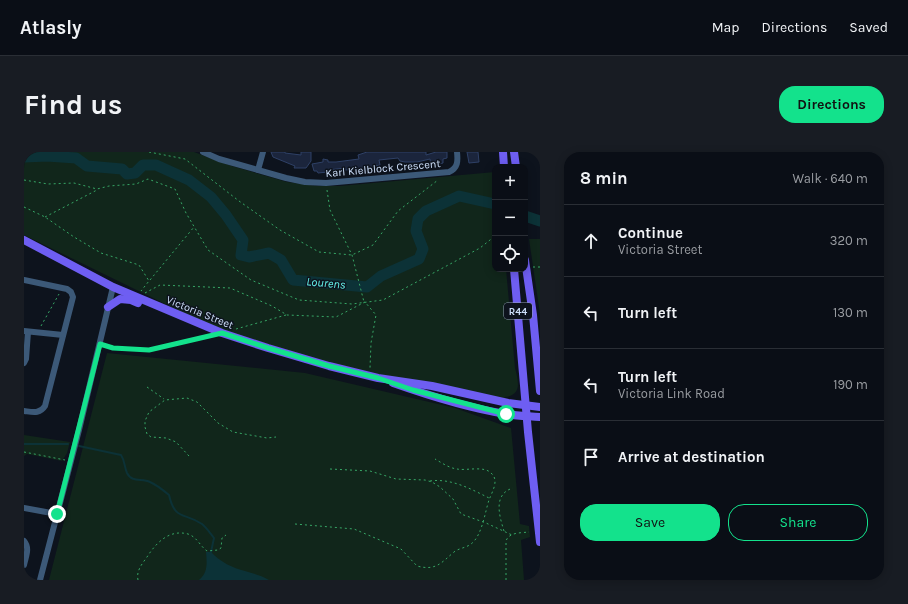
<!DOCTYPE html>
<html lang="en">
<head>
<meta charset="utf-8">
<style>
  body { margin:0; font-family:Karla,sans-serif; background:#181c23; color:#f1f3f6 }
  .controls { position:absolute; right:12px; top:12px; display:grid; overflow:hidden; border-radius:8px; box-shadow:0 2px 10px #0003 }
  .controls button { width:36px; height:36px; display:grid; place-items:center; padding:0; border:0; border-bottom:1px solid #2a2e35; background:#0a0e16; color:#f1f3f6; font:20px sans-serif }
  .stop { position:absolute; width:12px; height:12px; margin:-9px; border:3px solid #13e28c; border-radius:50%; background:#fff }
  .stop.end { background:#13e28c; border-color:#fff; box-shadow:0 1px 4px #0008 }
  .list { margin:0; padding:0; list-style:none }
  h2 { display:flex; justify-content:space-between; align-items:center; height:52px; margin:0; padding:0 16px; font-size:17px }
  h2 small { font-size:13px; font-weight:400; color:#999ca1 }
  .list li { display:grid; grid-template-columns:26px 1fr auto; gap:12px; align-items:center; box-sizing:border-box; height:72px; padding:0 16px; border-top:1px solid #2a2e35 }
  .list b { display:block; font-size:15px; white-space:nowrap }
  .list p { margin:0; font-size:13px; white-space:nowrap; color:#999ca1 }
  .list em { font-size:13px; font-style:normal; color:#999ca1 }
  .actions { display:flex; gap:8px; padding:12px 16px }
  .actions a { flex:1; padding:9px 0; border:1px solid #13e28c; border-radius:16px; text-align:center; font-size:14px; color:#13e28c }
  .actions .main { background:#13e28c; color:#111 }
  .icon { flex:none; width:22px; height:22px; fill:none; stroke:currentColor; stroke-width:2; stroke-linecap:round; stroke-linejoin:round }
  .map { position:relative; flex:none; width:516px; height:428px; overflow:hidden; border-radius:16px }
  header { display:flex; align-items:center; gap:24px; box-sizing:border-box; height:56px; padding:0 20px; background:#0a0e16; border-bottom:1px solid #2a2e35 }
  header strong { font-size:19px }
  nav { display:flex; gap:22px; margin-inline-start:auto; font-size:14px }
  .intro { display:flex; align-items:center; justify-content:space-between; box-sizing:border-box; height:96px; padding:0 24px }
  h1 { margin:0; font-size:28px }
  .button { padding:10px 18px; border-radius:16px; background:#13e28c; color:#111; font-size:14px; font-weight:700 }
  main { display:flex; gap:24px; padding:0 24px }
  aside { flex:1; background:#0a0e16; border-radius:16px; box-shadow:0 2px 10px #0003 }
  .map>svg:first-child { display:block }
</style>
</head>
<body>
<header>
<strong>Atlasly</strong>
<nav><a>Map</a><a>Directions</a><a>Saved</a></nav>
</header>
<div class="intro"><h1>Find us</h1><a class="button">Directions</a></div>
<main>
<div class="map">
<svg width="516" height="428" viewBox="0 0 516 428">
  <rect width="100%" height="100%" fill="#0d131d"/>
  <!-- green -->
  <g fill="#11261b">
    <path d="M0 0H170L208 14 263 30 293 34H316L471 20V117H482L491 216C494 228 499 243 481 245V246L377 227 298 209 220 185 172 167 0 83Z"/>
    <polygon points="505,87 516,87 516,162"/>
    <polygon points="83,201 281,221 431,256 487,276 496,372 505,374 506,385 497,388 500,428 25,428"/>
    <polygon points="0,283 46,290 43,301 38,309 3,302 0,304"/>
  </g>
  <!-- water -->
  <path fill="#0c3237" d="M182 400H187C196 410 209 416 221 419 230 422 237 423 245 428H175C184 421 183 411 182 400Z"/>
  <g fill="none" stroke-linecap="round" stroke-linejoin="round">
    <!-- stream -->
    <g stroke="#0c3237" stroke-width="2">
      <polyline points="0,292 44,292"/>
      <path d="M55 294 97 303C101 309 100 314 103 321 108 331 118 326 126 330 133 333 139 338 145 343 151 369 160 360 178 372 182 375 186 381 190 386L187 400"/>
    </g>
    <!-- river -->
    <g stroke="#0c3237" stroke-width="11">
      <polyline points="0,5 23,4 52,6 63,14 98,17 103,22 111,21 119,13 132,13 165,28 187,45 202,63 219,88 217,103 225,105 245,101 257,108 269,128 343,135 357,124 395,107 399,97 392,79 394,67 402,59 435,44 471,52"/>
      <polyline points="501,64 516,69"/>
    </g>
  </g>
  <!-- building -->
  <g fill="#1b253c" stroke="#2f4166">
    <polygon points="247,0 261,0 261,1 277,3 277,0 287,0 287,9 282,16 270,16 271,14 249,5"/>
    <polygon points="343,0 402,0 402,3 412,0 423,0 423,6 419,7 419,11 407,14 406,7 393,10 381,10 376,9 374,6 355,8 356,13 351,14 350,16 321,18 321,16 304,18 304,20 294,21 293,19 290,19 288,12 299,10 299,7 304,8 304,10 312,10 335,7 334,3"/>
    <polygon points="443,0 454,0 455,10 445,11"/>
  </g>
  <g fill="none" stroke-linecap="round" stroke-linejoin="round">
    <!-- path -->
    <g stroke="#37a666" stroke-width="1" stroke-dasharray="2 3" stroke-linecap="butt">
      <polyline points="125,0 161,7 215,49 256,78 295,100 328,103 349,93 374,59 414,28"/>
      <polyline points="0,28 24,32 50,31 73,37 85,34 112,32 124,27 151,37 162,61 184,98 227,128 275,148 328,152 359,148 456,96 471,84"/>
      <polyline points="303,38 306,58 328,103 340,150"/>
      <polyline points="0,55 21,65 50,85 77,101 115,113 125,129 117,139"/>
      <polyline points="21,65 73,38"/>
      <polyline points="509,115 516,115"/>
      <polyline points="126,128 170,75"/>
      <polyline points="121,141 136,133 206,136 248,154 263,163 312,165 341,150 352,163 347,191 346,216"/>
      <polyline points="17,174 35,142"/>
      <polyline points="212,177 262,163"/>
      <path d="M82 194C117 204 152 193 185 184"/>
      <polyline points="123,235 140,247"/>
      <polyline points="0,300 41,308"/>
      <polyline points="165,304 152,290 142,286 127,285 123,282 121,275 121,269 125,260 141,248 163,246 173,250 194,271 209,280 243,286 252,285"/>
      <polyline points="306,317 346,319 372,327 401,328 408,330 416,335 429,347 437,362 462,371 488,383"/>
      <path d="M406 329C427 326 447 337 465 346"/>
      <path d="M271 372 330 377 377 397 393 414C412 419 417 411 430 400 435 396 442 396 447 392 458 384 461 360 465 348 468 340 475 329 468 322 461 313 443 319 433 317 425 316 418 311 411 307"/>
      <path d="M480 379C475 363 469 342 489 336"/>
      <path d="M114 428C112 419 118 412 123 405 132 391 145 377 164 382 173 385 176 394 183 399L194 398 197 396 198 386 202 383"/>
      <path d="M482 428V389C485 380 497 381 505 380"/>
    </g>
    <!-- minor -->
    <g stroke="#3c5978" stroke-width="6">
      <path d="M179 0 195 7 262 26 281 30 302 31 425 20C434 16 434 9 433 0"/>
      <polyline points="234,18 239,0"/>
      <path d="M0 128 43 137 47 140 49 145 21 254C16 262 9 260 0 259"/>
      <polyline points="0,179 39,183"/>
      <polyline points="0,211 2,207 4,180"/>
      <polyline points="0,356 33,362"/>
      <path d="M0 389C6 396 2 404 0 413"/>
      <polyline points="16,428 55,278 89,135"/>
    </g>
    <!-- major -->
    <g stroke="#6e5ef2" stroke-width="8">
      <polyline points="479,0 480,15"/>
      <polyline points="490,0 492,15"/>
      <polyline points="0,88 89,135 198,181 244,196 305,214 354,226 408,234 484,251 516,255"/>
      <polyline points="501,108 509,163 516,239"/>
      <polyline points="490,117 504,280 516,390"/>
      <polyline points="84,155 96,147 107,148 114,151"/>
      <path d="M369 231C406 244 444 256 482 262 493 264 505 264 516 265"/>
    </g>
  </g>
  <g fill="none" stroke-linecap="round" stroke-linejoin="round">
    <!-- route -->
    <polyline stroke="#13e28c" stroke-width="5" points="33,362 76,192 89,196 125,198 198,181 244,196 305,214 354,226 389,238 482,262"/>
  </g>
  <g text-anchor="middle" stroke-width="3" stroke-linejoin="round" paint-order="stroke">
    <!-- shield labels -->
    <rect fill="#0d131d" stroke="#94a2b8" stroke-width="1" x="480" y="151" width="28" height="16" rx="3"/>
    <g font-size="10" font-weight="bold" fill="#cee0fb">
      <text x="494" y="163">R44</text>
    </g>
    <!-- street labels -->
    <g font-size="11" fill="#cee0fb" stroke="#0d131d">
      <text transform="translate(359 16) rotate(-5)" y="4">Karl Kielblock Crescent</text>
      <text transform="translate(176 160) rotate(22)" y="4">Victoria Street</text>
    </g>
    <!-- water labels -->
    <g font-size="12" font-style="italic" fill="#64f2eb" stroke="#0d131d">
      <text transform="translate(302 131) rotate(5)" y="4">Lourens</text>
    </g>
  </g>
</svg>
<div class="controls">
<button>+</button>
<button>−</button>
<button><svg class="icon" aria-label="locate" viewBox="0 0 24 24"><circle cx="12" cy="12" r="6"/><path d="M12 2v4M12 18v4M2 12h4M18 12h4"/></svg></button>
</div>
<div class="stop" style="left:482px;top:262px"></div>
<div class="stop end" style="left:33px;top:362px"></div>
</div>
<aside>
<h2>8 min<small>Walk · 640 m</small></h2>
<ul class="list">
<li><svg class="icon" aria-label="ahead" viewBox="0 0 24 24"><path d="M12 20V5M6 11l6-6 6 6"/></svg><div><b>Continue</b><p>Victoria Street</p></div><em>320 m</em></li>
<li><svg class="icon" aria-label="left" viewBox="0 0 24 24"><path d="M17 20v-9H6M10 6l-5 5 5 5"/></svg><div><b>Turn left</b></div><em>130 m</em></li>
<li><svg class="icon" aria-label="left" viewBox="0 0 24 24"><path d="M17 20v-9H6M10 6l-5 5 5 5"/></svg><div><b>Turn left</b><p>Victoria Link Road</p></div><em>190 m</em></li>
<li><svg class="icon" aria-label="arrive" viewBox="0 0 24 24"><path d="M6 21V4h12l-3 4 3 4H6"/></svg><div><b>Arrive at destination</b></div></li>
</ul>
<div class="actions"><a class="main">Save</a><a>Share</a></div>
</aside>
</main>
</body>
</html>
